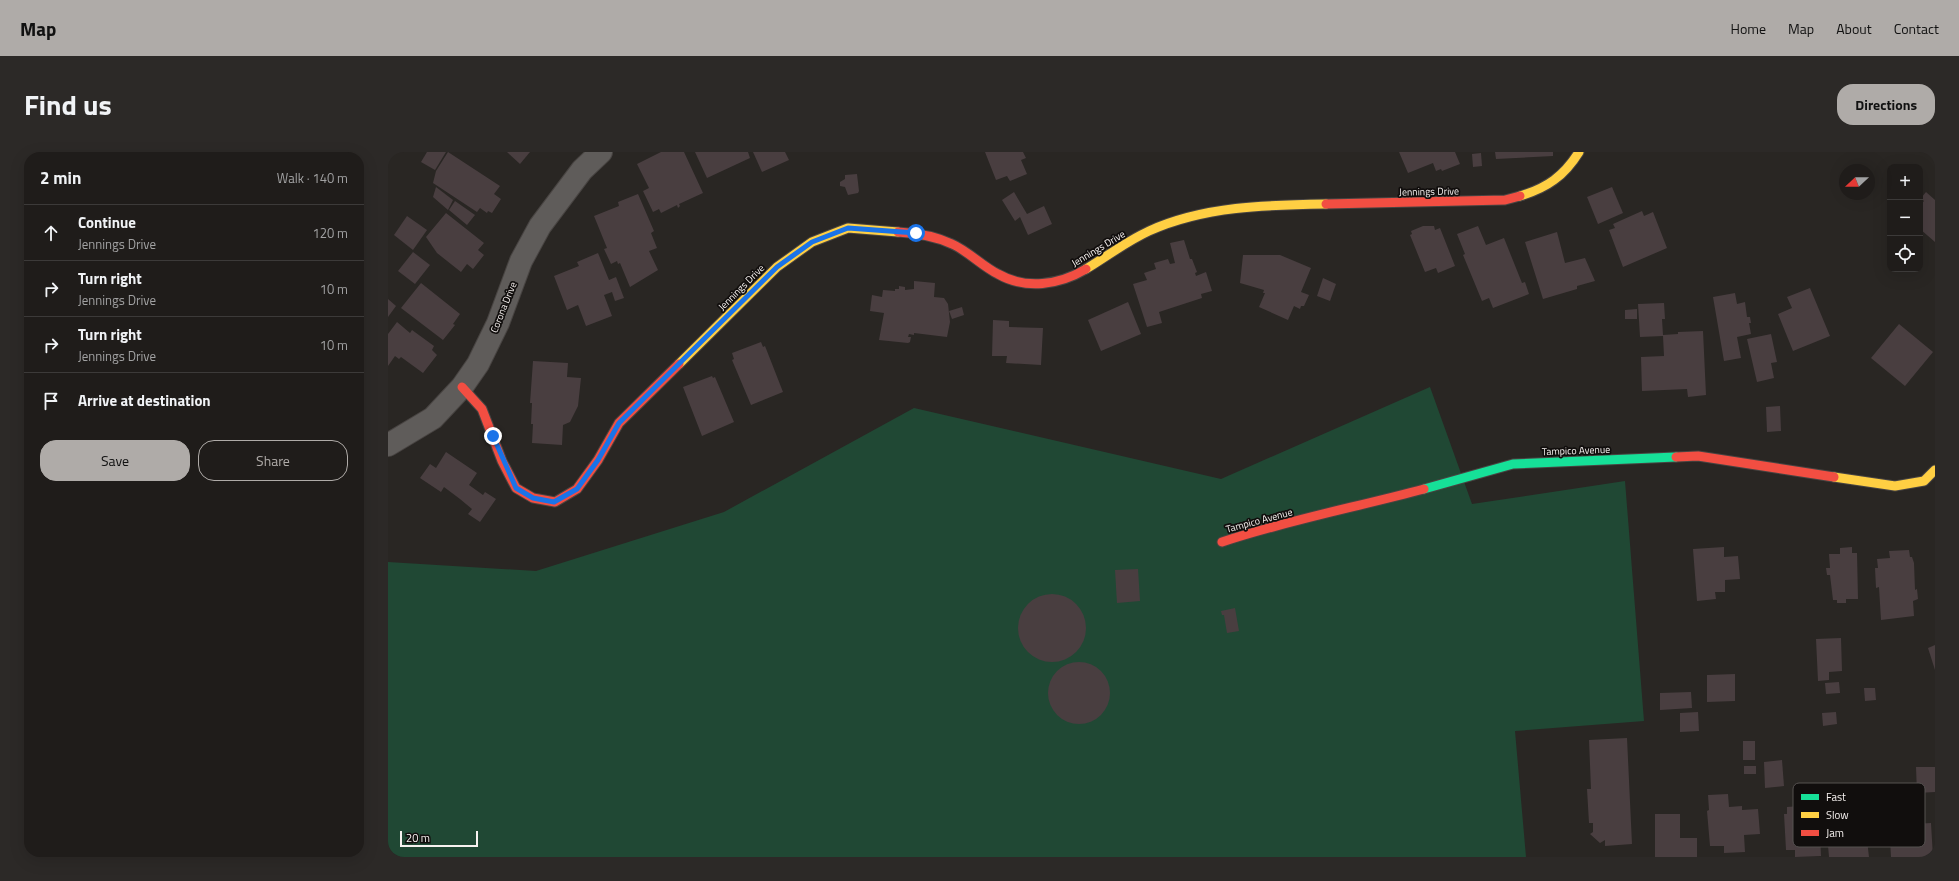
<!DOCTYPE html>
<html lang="en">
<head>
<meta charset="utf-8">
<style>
  body { margin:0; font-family:"Titillium Web",sans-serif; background:#2c2927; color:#f1f3f6 }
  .controls { position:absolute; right:12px; top:12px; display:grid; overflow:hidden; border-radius:8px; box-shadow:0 4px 16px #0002 }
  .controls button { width:36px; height:36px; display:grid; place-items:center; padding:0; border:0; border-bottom:1px solid #3c3a39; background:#1f1c1a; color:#f1f3f6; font:20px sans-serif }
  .compass { position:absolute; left:1451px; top:12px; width:36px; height:36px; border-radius:50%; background:#1f1c1a; box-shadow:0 4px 16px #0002; rotate:248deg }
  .scale { position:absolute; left:12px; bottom:10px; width:78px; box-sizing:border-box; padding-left:4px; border:2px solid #f7f2f0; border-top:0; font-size:11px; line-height:14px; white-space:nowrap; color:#f7f2f0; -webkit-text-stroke:3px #110e0d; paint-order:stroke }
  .stop { position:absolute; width:12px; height:12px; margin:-9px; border:3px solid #1a73e8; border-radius:50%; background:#fff }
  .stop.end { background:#1a73e8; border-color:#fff; box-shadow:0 1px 4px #0008 }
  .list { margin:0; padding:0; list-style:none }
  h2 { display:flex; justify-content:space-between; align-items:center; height:52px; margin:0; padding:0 16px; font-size:17px }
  h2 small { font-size:13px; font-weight:400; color:#a1a1a2 }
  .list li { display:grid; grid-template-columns:26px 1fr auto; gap:12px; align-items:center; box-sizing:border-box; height:56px; padding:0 16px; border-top:1px solid #3c3a39 }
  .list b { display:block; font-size:15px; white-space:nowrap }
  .list p { margin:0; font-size:13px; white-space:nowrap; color:#a1a1a2 }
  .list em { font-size:13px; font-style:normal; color:#a1a1a2 }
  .actions { display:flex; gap:8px; padding:12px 16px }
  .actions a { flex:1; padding:9px 0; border:1px solid #afaba8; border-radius:16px; text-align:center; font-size:14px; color:#afaba8 }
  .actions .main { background:#afaba8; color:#111 }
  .icon { flex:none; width:22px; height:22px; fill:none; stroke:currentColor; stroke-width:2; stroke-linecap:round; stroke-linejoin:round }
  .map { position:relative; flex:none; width:1547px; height:705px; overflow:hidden; border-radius:16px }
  header { display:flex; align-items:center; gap:24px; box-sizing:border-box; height:56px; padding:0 20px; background:#afaba8; color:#111 }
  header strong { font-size:19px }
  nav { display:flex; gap:22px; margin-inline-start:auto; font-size:14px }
  .intro { display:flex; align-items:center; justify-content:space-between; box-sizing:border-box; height:96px; padding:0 24px }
  h1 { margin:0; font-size:28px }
  .button { padding:10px 18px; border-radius:16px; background:#afaba8; color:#111; font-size:14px; font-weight:700 }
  main { display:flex; gap:24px; padding:0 24px }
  aside { flex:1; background:#1f1c1a; border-radius:16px; box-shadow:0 4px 16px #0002 }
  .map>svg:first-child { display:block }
</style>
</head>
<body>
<header>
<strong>Map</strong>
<nav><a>Home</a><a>Map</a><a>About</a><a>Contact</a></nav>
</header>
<div class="intro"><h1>Find us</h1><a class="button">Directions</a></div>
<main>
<aside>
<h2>2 min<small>Walk · 140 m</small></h2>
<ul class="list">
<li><svg class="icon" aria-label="ahead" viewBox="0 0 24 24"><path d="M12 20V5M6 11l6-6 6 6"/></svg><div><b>Continue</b><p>Jennings Drive</p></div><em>120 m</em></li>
<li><svg class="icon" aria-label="right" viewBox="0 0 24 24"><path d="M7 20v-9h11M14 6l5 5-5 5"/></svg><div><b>Turn right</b><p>Jennings Drive</p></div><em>10 m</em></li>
<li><svg class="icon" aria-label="right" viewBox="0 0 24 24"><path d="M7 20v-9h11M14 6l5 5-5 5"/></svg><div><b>Turn right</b><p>Jennings Drive</p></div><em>10 m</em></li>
<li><svg class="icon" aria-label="arrive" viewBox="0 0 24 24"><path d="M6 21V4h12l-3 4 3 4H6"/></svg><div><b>Arrive at destination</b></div></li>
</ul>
<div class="actions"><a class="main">Save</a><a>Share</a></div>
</aside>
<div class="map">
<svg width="1547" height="705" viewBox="0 0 1547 705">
  <rect width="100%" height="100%" fill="#292623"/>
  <!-- green -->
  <polygon fill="#204834" points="1042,235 1084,352 1237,329 1256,569 1127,579 1138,705 0,705 0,410 148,419 336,360 526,256 833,327"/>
  <!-- building -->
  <g fill="#493e40">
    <polygon points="39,0 58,0 47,18 33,10"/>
    <polygon points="60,0 112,34 106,42 113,47 104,61 100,59 99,61 92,56 89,60 45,31 48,19"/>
    <polygon points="119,0 142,0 132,12"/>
    <polygon points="273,0 296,0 315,41 291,52 292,54 290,56 289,53 273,61 271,57 265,60 255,39 261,36 249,12"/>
    <polygon points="307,0 360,0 362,6 319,26"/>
    <polygon points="365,0 397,0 401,8 374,20"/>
    <polygon points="597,0 635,0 638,6 633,8 639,22 622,29 619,24 608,28"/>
    <polygon points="1011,0 1067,0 1072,12 1054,19 1053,17 1048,19 1045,11 1020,21"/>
    <polygon points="1107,0 1165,0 1165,4 1108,7"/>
    <polygon points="1093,1 1094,14 1085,15 1084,2"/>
    <polygon points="469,22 471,39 470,41 460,43 457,35 452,34 452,30 457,27 457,23"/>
    <polygon points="48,35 65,48 60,58 45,45"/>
    <polygon points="1224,35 1235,61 1210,72 1199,45"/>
    <polygon points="626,40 639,62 656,54 664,72 640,83 632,65 627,69 614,48"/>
    <polygon points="1538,40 1547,48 1547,90 1532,77 1532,54 1536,49 1533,46"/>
    <polygon points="250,42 266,79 263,81 269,96 261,99 270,118 242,135 232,111 230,112 229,109 223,112 216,97 219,96 206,64 231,54 230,50"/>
    <polygon points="67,49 87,63 79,73 61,58"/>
    <polygon points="1254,59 1256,64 1265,60 1279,96 1235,115 1221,78 1227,76 1225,72"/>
    <polygon points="58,61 96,91 90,98 96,103 85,117 79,112 73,120 49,101 38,85"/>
    <polygon points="19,64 39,78 25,98 6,83"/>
    <polygon points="1035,74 1046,74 1047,78 1052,76 1067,114 1050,121 1048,116 1037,120 1022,83 1024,82 1023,79"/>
    <polygon points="1090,74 1098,93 1116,86 1134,131 1137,130 1141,142 1105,156 1101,146 1094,149 1075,103 1077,102 1069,82"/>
    <polygon points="1169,80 1177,111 1197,106 1207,129 1189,134 1189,137 1155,147 1137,90"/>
    <polygon points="796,88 802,107 804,107 809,120 807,121 808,124 818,120 824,139 813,142 814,146 771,160 774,171 759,175 745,132 759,128 756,121 768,117 766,111 780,107 782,112 787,111 782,91"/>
    <polygon points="25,100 42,113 27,132 10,119"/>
    <polygon points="210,101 221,128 228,125 236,146 227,149 224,140 216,143 224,164 198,174 190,153 179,158 166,124 191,114 189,110"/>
    <polygon points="855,103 892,103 923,116 913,140 921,143 916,154 913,154 912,157 906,154 900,168 871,155 877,141 875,141 876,138 852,131"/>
    <polygon points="935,126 948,132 942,149 929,144"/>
    <polygon points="526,129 547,131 546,145 556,146 560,152 562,170 559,185 526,181 526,183 521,182 520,185 523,185 522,190 520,191 491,188 496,161 482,159 484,143 494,145 495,138 507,139 507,137 511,137 511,134 517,135 517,138 526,137"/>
    <polygon points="33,131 72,162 65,172 67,173 55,188 13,156"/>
    <polygon points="1422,136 1442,184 1405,199 1390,162 1404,156 1399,145"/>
    <polygon points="1347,141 1349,152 1357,150 1359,165 1362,165 1363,171 1361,171 1363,182 1349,185 1353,206 1336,209 1325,145"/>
    <polygon points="0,147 8,154 0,165"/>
    <polygon points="740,150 753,182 713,199 700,168"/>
    <polygon points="1276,151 1277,167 1274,167 1275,183 1290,182 1290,180 1315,179 1318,243 1300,245 1299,237 1254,239 1253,205 1276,204 1275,184 1252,185 1250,152"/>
    <polygon points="574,155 576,163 564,167 561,159"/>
    <polygon points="1249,157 1249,167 1237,167 1237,158"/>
    <polygon points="605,168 621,169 621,175 655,176 653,213 618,211 619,204 604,204"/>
    <polygon points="9,170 22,181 24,178 46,194 44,198 49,203 35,221 13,205 11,207 7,204 0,214 0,182"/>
    <polygon points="1511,172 1545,200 1517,234 1483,206"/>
    <polygon points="1383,182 1389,210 1383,211 1386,226 1369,230 1359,187"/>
    <polygon points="373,190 375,195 377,194 395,240 363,253 344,208 346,207 344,201"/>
    <polygon points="145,209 180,211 179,225 193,226 190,254 182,270 175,273 174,293 144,291 145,272 143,272 144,251 142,251"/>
    <polygon points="324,224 325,226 327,225 346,270 314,284 295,235"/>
    <polygon points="1392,254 1393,279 1379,280 1378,255"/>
    <polygon points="58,300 89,321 81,333 95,343 97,340 108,347 92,370 80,362 84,357 72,347 56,335 53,340 32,326 42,312 48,316"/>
    <polygon points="1336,395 1336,405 1350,404 1352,427 1337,428 1337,440 1327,440 1328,447 1309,449 1305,397"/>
    <polygon points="1464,395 1464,401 1469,401 1470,447 1458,447 1458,451 1449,451 1449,448 1445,448 1442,423 1439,423 1438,416 1442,416 1441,402 1452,402 1452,396"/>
    <polygon points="1521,398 1522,405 1524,405 1526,411 1527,438 1529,437 1530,447 1525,449 1526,464 1493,468 1491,435 1488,436 1487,416 1490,416 1489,407 1502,406 1501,399"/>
    <polygon points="750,417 752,449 729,451 727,418"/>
    <circle cx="664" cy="476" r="34"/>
    <polygon points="847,456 851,479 839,481 836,463 834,463 833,459"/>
    <polygon points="1453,486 1454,519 1441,520 1441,528 1430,529 1428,487"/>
    <polygon points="1547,493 1547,518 1540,496"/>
    <circle cx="691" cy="541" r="31"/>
    <polygon points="1347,522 1347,549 1319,550 1319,523"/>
    <polygon points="1451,530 1452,541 1438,542 1437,531"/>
    <polygon points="1476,536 1487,536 1488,548 1477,549"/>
    <polygon points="1303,540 1304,556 1272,558 1272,541"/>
    <polygon points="1310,560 1311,579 1292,580 1292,561"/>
    <polygon points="1448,560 1449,572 1435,574 1434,561"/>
    <polygon points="1239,586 1244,692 1217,694 1217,688 1212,691 1202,682 1205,680 1205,671 1201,671 1199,637 1203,637 1201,588"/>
    <rect x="1355" y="589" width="12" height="19"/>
    <polygon points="1394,608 1396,634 1377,636 1376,610"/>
    <rect x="1356" y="614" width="12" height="8"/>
    <polygon points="1528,615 1547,615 1547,640 1529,641"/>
    <polygon points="1430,638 1433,704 1407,705 1407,698 1398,698 1396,662 1399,662 1399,655 1412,654 1411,639"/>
    <polygon points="1340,642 1341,655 1354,654 1354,658 1370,657 1372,682 1356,683 1357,700 1336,701 1336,694 1322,694 1319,659 1321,658 1320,643"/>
    <polygon points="1525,651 1526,672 1543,671 1545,705 1503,705 1500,652"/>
    <polygon points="1475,654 1481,705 1441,705 1439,682 1449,682 1449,677 1443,677 1442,657"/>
    <polygon points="1267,662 1292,662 1292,686 1309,686 1309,705 1267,705"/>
  </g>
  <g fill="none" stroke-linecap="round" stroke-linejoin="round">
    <!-- street casing -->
    <g stroke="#484442" stroke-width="24">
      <polyline id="street" points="0,293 45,266 74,235 90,212 110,171 133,109 152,74 194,18 213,0"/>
    </g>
    <!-- fast casing -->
    <g stroke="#484442" stroke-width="11">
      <polyline id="fast" points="1036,337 1125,312 1288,305"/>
    </g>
    <!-- slow casing -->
    <g stroke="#484442" stroke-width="11">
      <g id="slow">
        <path d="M1132 44C1159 36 1176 24 1191 0"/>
        <path d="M698 117C718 105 739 89 761 79 816 54 879 53 938 52"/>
        <polyline points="291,212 389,115 424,90 460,76 510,80"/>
        <polyline points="1446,325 1507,334 1536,329 1547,318"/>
      </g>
    </g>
    <!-- jam casing -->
    <g stroke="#484442" stroke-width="11">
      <g id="jam">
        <polyline points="938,52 1117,48 1132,44"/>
        <path d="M510 80C528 81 547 84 564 92 580 99 594 114 610 122 638 138 671 133 698 117"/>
        <polyline points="74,235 94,257 114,309 128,336 145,346 167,350 189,337 210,308 231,271 291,212"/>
        <polyline points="1288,305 1310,304 1446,325"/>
        <path d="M834 390C900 368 969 355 1036 337"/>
      </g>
    </g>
    <!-- street -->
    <use href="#street" stroke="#5f5c5a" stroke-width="22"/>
    <!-- fast -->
    <use href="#fast" stroke="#16e098" stroke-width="9"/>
    <!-- slow -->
    <use href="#slow" stroke="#ffcf43" stroke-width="9"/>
    <!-- jam -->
    <use href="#jam" stroke="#f24e42" stroke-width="9"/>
  </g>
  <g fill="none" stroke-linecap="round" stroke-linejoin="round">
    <!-- route -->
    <polyline stroke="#1a73e8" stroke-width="5" points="105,284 128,336 145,346 166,350 189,337 210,308 231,271 389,115 424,90 460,76 528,81"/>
  </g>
  <g text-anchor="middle" stroke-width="3.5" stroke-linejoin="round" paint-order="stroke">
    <!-- street labels -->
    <g font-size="10" fill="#f7f2f0" stroke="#110e0d">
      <text transform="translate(1041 39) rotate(-1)" y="4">Jennings Drive</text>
      <text transform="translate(710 96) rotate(-31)" y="4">Jennings Drive</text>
      <text transform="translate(353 135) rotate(-45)" y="4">Jennings Drive</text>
      <text transform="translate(115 155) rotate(-68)" y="4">Corona Drive</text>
      <text transform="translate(1188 298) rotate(-2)" y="4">Tampico Avenue</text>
      <text transform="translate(871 368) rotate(-15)" y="4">Tampico Avenue</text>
    </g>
  </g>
  <!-- legend -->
  <rect x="1405" y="631" width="132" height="64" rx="6" fill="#110e0d" stroke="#565251" stroke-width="1"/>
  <rect x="1413" y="642" width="18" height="6" fill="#16e098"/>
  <rect x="1413" y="660" width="18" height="6" fill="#ffcf43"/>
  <rect x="1413" y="678" width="18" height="6" fill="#f24e42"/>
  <g font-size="11" fill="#f7f2f0">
    <text x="1438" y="649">Fast</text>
    <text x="1438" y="667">Slow</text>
    <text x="1438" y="685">Jam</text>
  </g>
</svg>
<div class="controls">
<button>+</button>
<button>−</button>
<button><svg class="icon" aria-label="locate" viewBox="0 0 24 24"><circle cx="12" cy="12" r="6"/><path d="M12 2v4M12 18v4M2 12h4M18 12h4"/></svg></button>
</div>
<svg class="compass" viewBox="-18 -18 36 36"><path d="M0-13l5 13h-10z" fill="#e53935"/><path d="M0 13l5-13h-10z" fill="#a1a1a2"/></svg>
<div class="scale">20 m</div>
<div class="stop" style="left:528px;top:81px"></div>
<div class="stop end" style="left:105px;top:284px"></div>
</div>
</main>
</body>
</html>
